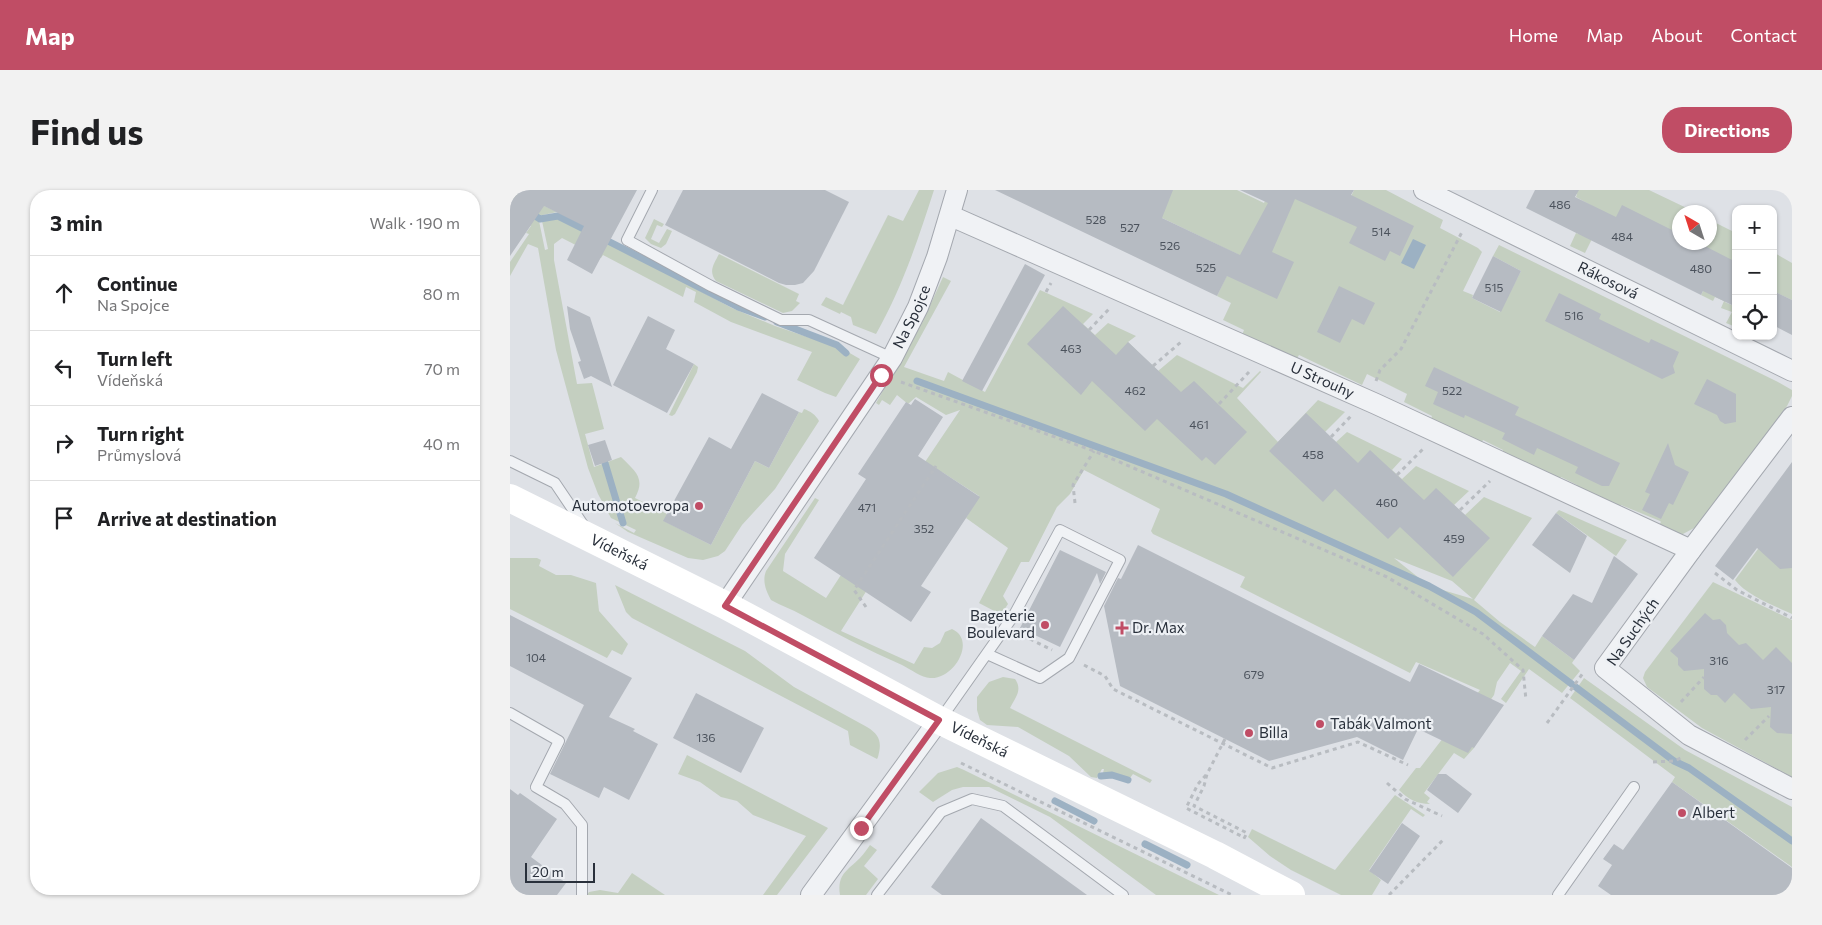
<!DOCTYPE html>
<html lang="en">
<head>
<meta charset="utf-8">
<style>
  body { margin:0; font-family:Commissioner,sans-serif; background:#f2f2f2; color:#202124 }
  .controls { position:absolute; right:15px; top:15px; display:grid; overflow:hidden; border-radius:10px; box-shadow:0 1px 4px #0004 }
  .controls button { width:45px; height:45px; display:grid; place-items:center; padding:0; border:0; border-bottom:1px solid #e0e0e0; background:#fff; color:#202124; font:25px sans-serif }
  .compass { position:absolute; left:1162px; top:15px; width:45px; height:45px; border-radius:50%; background:#fff; box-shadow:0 1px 4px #0004; rotate:321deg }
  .scale { position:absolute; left:15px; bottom:12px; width:70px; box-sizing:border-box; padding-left:5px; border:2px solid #29303b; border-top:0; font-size:14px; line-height:18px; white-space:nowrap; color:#29303b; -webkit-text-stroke:4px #edf0f4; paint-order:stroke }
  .stop { position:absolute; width:15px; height:15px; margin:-11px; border:4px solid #c04d65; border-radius:50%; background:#fff }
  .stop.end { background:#c04d65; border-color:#fff; box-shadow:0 1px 5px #0008 }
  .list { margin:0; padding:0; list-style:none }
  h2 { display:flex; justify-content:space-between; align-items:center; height:65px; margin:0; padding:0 20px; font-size:21px }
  h2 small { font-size:16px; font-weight:400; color:#757577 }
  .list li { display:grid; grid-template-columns:32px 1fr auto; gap:15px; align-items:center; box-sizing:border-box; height:75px; padding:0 20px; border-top:1px solid #e0e0e0 }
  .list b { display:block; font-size:19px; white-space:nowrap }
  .list p { margin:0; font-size:16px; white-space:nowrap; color:#757577 }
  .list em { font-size:16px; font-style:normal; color:#757577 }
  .icon { flex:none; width:28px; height:28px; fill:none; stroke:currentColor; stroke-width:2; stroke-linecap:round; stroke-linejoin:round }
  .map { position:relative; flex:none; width:1282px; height:705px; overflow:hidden; border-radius:20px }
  header { display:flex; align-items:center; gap:30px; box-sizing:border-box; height:70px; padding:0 25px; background:#c04d65; color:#fff }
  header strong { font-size:24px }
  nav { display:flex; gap:28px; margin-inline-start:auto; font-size:18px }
  .intro { display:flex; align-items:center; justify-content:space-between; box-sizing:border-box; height:120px; padding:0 30px }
  h1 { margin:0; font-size:35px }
  .button { padding:12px 22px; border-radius:20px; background:#c04d65; color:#fff; font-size:18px; font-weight:700 }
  main { display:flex; gap:30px; padding:0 30px }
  aside { flex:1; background:#fff; border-radius:20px; box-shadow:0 1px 4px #0004 }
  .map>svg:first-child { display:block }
</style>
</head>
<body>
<header>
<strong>Map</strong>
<nav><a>Home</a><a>Map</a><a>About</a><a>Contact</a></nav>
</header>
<div class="intro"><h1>Find us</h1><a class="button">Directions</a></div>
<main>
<aside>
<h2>3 min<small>Walk · 190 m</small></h2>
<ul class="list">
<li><svg class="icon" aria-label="ahead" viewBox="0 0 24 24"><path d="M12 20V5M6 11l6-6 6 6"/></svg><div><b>Continue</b><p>Na Spojce</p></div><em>80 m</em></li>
<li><svg class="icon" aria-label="left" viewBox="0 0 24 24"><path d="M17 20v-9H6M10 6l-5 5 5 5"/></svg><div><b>Turn left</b><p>Vídeňská</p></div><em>70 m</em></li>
<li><svg class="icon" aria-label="right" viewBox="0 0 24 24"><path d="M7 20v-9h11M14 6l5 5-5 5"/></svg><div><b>Turn right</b><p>Průmyslová</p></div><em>40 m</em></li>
<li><svg class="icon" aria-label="arrive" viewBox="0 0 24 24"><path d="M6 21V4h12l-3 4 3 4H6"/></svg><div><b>Arrive at destination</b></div></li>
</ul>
</aside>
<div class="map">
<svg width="1282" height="705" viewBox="0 0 1282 705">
  <rect width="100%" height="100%" fill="#dee1e6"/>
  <!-- green -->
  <g fill="#c4cfc0" fill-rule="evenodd">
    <path d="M1 0 47 22 28 26 35 60 38 59 32 31 46 28 123 65 222 118 265 136 324 156 331 162H338L350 169 326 207 315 203 287 190 302 162 221 132 184 112 186 102 176 97 173 107 93 65 91 68 52 48 44 54V70L67 194 82 193 94 239 75 244 84 277 111 267C125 281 136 288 125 308L157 324 154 331 201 355 245 271 259 278 289 222 292 223 294 219C300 221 306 225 309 231L265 299 232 335 215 361 208 366 193 370 178 368 118 342 105 333 124 343 126 340 101 328 88 304 78 278 46 160 28 58 18 54 0 86V72L19 44 16 43 21 36 9 29Z"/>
    <path d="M409 0H424C408 50 392 98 366 144L343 135 341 127 331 122 330 124 311 115 316 107 333 115 378 25 393 31Z"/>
    <polygon points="594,0 727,0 754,13 760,0 774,0 798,14 830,29 844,0 876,0 933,30 930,38 968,58 972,62 953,101 963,105 962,108 990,122 1011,81 983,66 989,55 1268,192 1282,200 1282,206 1277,216 1186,337 1171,345 1149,335 1151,332 1150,331 1111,315 1108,319 1064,299 1067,295 1051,287 1048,292 992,266 993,260 973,250 970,256 920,232 922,226 894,212 897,204 857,184 852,195 789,165 786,170 732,145 734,140 713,130 721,113 707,106 727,64"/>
    <polygon points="1060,0 1139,0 1185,22 1170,22 1169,44 1106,28 1095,23 1075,63 1060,56 1066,43 1069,44 1084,17 1066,7 1067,4"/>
    <polygon points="144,29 154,34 152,37 147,35 141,49 149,53 157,39 162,41 156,54 151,58 141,54 135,48"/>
    <polygon points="1200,30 1226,43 1226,90 1215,112 1226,117 1226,137 1216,133 1222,122 1211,118 1214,111 1205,107 1203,111 1191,105 1203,83 1187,53 1200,52"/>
    <polygon points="1263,62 1282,73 1282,110 1265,102 1263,105"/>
    <path d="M209 64 289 104 286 111 290 113 282 121 273 123 206 91C198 81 204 74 209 64Z"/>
    <path d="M433 87 441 91 394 177 434 191 438 182 475 202 530 100 583 124 573 134 585 145 598 133 626 146 618 152 648 181 667 165 733 198 750 181 751 182 727 208 768 252 808 210 835 222 815 242 826 252 837 242 892 269 882 280 892 289 906 276 959 301 944 315 955 325 974 307 1022 328 964 410 990 432 1025 457 1032 446 1064 470 1062 473 1070 481 1052 503 1019 479 996 513 991 509 1011 481 1000 473 987 492 984 505 970 525 964 558 954 569 944 563 914 603 920 608 917 612 920 614C907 614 898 609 889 600L906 578H910L970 500 906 472 900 483 730 397 735 387 643 344 641 341 650 319 574 280 560 304 547 317 519 372H511L493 406 498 414 494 420 488 423 469 413 498 358 456 328 469 306 432 282 331 441 404 474 414 457 422 458 430 453 435 442 442 439C467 450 444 490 420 488 412 488 400 479 392 475 358 460 325 443 292 425 282 419 271 416 261 410 256 401 252 391 256 381L305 308 309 310 275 364 273 381 316 408 407 268 415 272 450 220 436 225 406 207 398 214 387 205 380 215 372 210 369 215 366 213 412 133ZM884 368 942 391 963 409 919 396Z"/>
    <polygon points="184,174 188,177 187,182 165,224 162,226 159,225"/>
    <path d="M1282 313V424C1265 416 1236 405 1225 390Z"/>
    <polygon points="1049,320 1117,350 1106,366 1046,323"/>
    <polygon points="0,368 27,368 31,370 29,376 46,385 61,385 86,393 89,421 118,454 112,465 102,460 97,468 0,419"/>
    <polygon points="1203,392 1282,430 1282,587 1192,538 1137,497 1133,488 1135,482"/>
    <path d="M105 395 235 461 284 497 357 537C370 545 372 552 368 567L367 569 340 555 338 541 122 428 116 422Z"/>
    <path d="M493 487 505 489C513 500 505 508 500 518L642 590 640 593 623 584 620 588 605 583H593L594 579H592L587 588 581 587 559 566 508 537 477 535 470 530 467 520V507L479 492Z"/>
    <polygon points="1074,488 1175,560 1282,617 1282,677 1162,592 1165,587 1060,508"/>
    <polygon points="177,565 318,638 267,705 253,705 296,646 243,625 227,611 211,607 190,592 168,584"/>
    <polygon points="447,577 454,580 709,705 646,705 540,627 479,597 453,597 442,600 423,612 409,602 428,583"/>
    <polygon points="885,605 915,625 913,627 901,619 859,680 871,690 862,705 831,705 781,680 760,666 738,647 742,639 825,680"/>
    <path d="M360 655 367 660 354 676 368 689 356 705H330C327 684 337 681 350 668 354 664 357 659 360 655Z"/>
    <polygon points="122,683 155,705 77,705 79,702 90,700 108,703"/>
  </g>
  <!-- water -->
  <polygon fill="#9cb1c3" points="903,49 916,55 904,79 891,73"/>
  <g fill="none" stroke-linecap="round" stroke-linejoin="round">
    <!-- stream -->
    <g stroke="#9cb1c3" stroke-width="7">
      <polyline points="19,22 30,29 48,26 80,42"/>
      <polyline points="92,48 228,117 255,127"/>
      <polyline points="267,132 327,155 336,163"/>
      <polyline points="407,191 716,304 919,396 966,422 1164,571 1179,578 1282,651"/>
      <polyline points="95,273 113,333"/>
      <polyline points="591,586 602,585 618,590"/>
      <polyline points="545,611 584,631"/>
      <polyline points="635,654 677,675"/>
    </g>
  </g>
  <!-- building -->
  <g fill="#b6bbc2">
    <polygon points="0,0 127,0 82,84 57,70 74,36 34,16 0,66"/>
    <polygon points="173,0 315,0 339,12 304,81 293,93 285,95 276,95 269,93 155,35"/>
    <polygon points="485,0 663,0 652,28 730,65 758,13 730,0 844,0 841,5 904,36 890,66 880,61 875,71 839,53 847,37 785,9 762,62 784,72 767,109 717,86 707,106"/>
    <polygon points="1025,0 1069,0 1065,7 1106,27 1112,15 1170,44 1170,52 1187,52 1226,72 1226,117 1193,101 1191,105 1016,18"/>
    <polygon points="983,66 1011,81 991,122 962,108"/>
    <polygon points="515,74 535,85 472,201 452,191"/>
    <polygon points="829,96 865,113 854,135 842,129 830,153 807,142"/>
    <polygon points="1263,101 1282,110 1282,145 1263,135"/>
    <polygon points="1049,103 1091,124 1089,129 1139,153 1141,149 1169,162 1163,176 1165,183 1152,189 1035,131"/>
    <polygon points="57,116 80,127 102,197 81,186 74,189 68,172 71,171 60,139"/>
    <polygon points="553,116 606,165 618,152 671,202 684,191 737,242 705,275 696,267 692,271 647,229 635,241 582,191 571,205 517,154"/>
    <polygon points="138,126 165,140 156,159 184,174 157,223 103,195"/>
    <polygon points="924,177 1009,217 1005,225 1110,273 1099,296 1092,296 1065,283 1068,277 1027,258 1024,265 992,249 995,243 955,225 954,228 923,214 928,202 915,196"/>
    <polygon points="1197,189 1226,204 1226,232 1215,234 1210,231 1207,225 1184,214"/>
    <polygon points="252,203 289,222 259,278 245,271 201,355 153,331 199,247 221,259"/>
    <polygon points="405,209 433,227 408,266 470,307 411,396 421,402 401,432 304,368 356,289 348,284 396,212 401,215"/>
    <polygon points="796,223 848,273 860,260 914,310 926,298 980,348 943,387 890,337 878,349 825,299 813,312 759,261"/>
    <polygon points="95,250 102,270 85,276 78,255"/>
    <polygon points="1158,253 1165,275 1179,282 1163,315 1159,313 1151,329 1132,320 1140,304 1135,302"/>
    <polygon points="1282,272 1282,378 1270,379 1247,358 1223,390 1205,376"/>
    <polygon points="1046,323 1077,346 1060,383 1022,355"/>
    <polygon points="628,355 900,492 909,474 994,515 964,558 962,557 958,563 908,539 893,570 847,547 759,571 610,496 594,416 608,388 611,389"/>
    <polygon points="550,360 596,382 590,394 587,383 550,457 510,438"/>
    <polygon points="1104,366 1128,384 1064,470 1032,446 1063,404 1082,413"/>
    <polygon points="1195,423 1203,430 1210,429 1216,435 1217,443 1229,455 1236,453 1253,470 1266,457 1282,473 1282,544 1267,543 1260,537 1261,517 1241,519 1224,503 1215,513 1207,505 1201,505 1194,499 1194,479 1174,481 1168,475 1168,468 1160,461"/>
    <polygon points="0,425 122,488 99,527 125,539 123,541 148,554 119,610 94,597 89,608 40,584 74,515 0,476"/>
    <polygon points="186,503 254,538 231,583 163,548"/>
    <polygon points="928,584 936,584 962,604 948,623 917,600"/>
    <polygon points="1162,592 1282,678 1282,705 1101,705 1088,696 1102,675 1093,669 1104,654 1113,660"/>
    <polygon points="0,599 8,605 10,603 47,629 21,667 56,693 47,705 0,705"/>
    <polygon points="471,628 577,705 432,705 421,697"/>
    <polygon points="892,633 910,646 878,694 859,681"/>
  </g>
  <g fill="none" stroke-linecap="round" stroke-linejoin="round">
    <!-- service casing -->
    <g stroke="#a4a8af" stroke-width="12">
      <g id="service">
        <polyline points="142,0 117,50 201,96 271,130 299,130 382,168"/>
        <polyline points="0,271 45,293 74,336"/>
        <polyline points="0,523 49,551 26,597 55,614 72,635 72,705"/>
        <polyline points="430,530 504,425 550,340 610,370 559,468 530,488 477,464"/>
        <polyline points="367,705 431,622 462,609 493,616 613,705"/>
        <polyline points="1048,705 1124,597"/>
      </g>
    </g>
    <!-- minor casing -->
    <g stroke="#a4a8af" stroke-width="22">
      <g id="minor">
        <path id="s1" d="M914 0 1282 181"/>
        <path id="s2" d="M441 26 866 214 1181 360"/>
        <polyline points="1282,227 1181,360 1095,478 1179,545 1282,599"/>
        <path id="s3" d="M215 415 382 168 408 117 427 67 447 0"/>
        <polyline points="301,705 429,530"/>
      </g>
    </g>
    <!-- path -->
    <g stroke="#b8bcc1" stroke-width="3" stroke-dasharray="4 4" stroke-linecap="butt">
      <polyline points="536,102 541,93"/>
      <polyline points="579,140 599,119"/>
      <polyline points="643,176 671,152"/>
      <polyline points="866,191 870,180 891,159 952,42"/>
      <polyline points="391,192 584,261 877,387 973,444 1013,480 1016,510"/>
      <polyline points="709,214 739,182"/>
      <polyline points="821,247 841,226"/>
      <polyline points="887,285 913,259"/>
      <polyline points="565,313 563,295 584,261"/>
      <polyline points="950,320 980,291"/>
      <polyline points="1205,383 1227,400 1282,428"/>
      <polyline points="356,417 344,400 426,276"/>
      <polyline points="521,443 518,448 542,460"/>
      <polyline points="574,475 595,486 603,499 762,578 848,552 898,575"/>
      <polyline points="1171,512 1194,487"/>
      <polyline points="1037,533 1073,483"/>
      <polyline points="715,549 697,584 694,596 684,616 737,643 732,652"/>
      <polyline points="1235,550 1259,526"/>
      <polyline points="1143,572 1164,571 1173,567"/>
      <polyline points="451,573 722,705"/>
      <polyline points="696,585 688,594 676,618 735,648"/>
      <polyline points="877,593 895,609 932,626"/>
      <polyline points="879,705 934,649"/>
    </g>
    <!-- service -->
    <use href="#service" stroke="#f0f2f5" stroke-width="10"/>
    <!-- minor -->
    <use href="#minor" stroke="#f0f2f5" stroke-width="20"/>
    <!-- secondary -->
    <path stroke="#fff" stroke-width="28" id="s4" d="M0 308 215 415 429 530 705 665 781 705"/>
  </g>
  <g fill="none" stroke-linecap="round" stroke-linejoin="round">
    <!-- route -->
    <polyline stroke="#c04d65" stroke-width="6" points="351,638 429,530 215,416 371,185"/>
  </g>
  <!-- markers -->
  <g fill="#c04d65" stroke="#edf0f4" stroke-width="2">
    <circle cx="189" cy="316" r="5"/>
    <circle cx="535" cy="435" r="5"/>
    <path d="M609.5 430.5h5v5h5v5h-5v5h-5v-5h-5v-5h5z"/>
    <circle cx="810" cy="534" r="5"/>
    <circle cx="739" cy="543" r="5"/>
    <circle cx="1172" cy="623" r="5"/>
  </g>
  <g text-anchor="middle" stroke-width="4.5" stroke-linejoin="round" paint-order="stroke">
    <!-- number labels -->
    <g font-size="12" fill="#4c535d">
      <text x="1050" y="19">486</text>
      <text x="586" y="34">528</text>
      <text x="620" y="42">527</text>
      <text x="871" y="46">514</text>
      <text x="1112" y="51">484</text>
      <text x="660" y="60">526</text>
      <text x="696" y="82">525</text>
      <text x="1191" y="83">480</text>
      <text x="984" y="102">515</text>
      <text x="1064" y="130">516</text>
      <text x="561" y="163">463</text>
      <text x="625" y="205">462</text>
      <text x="942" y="205">522</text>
      <text x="689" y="239">461</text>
      <text x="803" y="269">458</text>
      <text x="877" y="317">460</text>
      <text x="357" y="322">471</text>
      <text x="414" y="343">352</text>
      <text x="944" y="353">459</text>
      <text x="26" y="472">104</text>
      <text x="1209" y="475">316</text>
      <text x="744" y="489">679</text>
      <text x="1266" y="504">317</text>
      <text x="196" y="552">136</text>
    </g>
    <!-- street labels -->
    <g font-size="15" fill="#29303b" stroke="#edf0f4">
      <text dy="5" stroke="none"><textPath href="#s1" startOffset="205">Rákosová</textPath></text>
      <text dy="5" stroke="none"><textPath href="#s3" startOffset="344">Na Spojce</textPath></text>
      <text dy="5" stroke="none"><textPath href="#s2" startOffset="406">U Strouhy</textPath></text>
      <text dy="5" stroke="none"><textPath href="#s4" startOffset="122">Vídeňská</textPath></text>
      <text transform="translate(1123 442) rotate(-55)" y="5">Na Suchých</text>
      <text dy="5" stroke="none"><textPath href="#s4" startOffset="528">Vídeňská</textPath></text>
    </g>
    <!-- poi labels -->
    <g font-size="15" fill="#29303b" stroke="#edf0f4" text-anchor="start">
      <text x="179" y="321" text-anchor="end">Automotoevropa</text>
      <text x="525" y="431" text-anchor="end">Bageterie<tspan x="525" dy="17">Boulevard</tspan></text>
      <text x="622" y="443">Dr. Max</text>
      <text x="820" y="539">Tabák Valmont</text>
      <text x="749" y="548">Billa</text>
      <text x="1182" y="628">Albert</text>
    </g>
  </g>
</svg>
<div class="controls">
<button>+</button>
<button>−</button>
<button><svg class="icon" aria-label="locate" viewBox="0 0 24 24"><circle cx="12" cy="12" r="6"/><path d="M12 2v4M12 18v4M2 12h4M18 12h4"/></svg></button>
</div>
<svg class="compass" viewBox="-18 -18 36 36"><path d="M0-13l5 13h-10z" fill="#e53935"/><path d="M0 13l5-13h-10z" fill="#757577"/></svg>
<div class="scale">20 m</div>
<div class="stop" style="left:371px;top:185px"></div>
<div class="stop end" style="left:351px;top:638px"></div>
</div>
</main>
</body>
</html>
